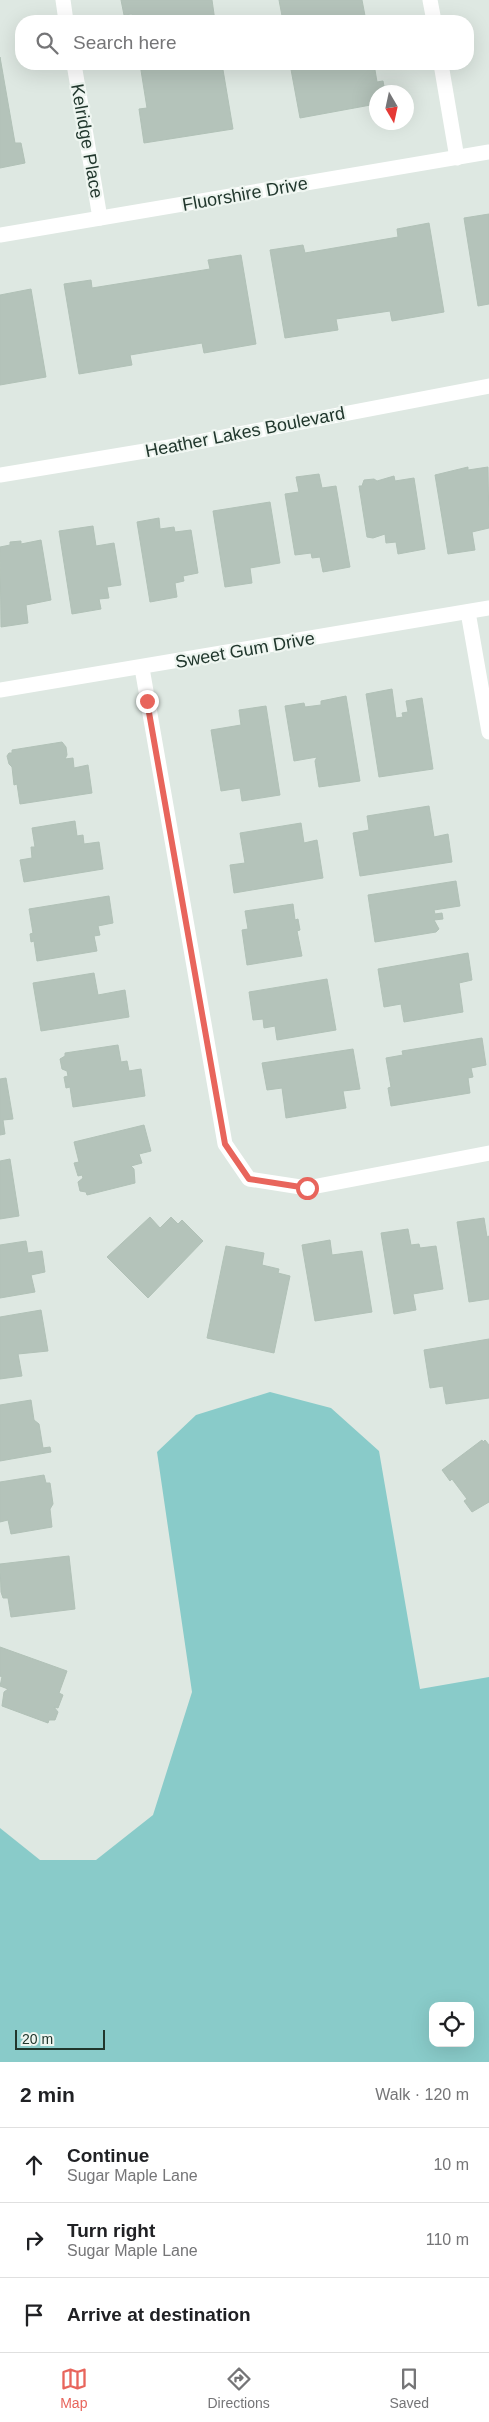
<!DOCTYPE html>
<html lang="en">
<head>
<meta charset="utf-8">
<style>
  body { margin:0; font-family:Helvetica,sans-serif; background:#f2f2f2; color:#202124 }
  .controls { position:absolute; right:15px; bottom:15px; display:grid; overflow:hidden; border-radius:10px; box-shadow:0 5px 20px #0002 }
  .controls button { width:45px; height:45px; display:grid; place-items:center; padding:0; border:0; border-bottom:1px solid #e0e0e0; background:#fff; color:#202124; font:25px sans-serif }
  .compass { position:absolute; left:369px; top:85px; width:45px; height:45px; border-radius:50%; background:#fff; box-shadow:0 5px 20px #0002; rotate:171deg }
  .scale { position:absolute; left:15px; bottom:12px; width:90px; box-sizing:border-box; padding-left:5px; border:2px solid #21372d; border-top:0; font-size:14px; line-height:18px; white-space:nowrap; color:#21372d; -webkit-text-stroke:4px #eef5f0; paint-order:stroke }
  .stop { position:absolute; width:15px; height:15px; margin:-11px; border:4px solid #e8655c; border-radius:50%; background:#fff }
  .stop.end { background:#e8655c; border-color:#fff; box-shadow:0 1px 5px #0008 }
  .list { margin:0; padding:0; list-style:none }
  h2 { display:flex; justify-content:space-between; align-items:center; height:65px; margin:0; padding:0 20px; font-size:21px }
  h2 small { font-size:16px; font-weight:400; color:#757577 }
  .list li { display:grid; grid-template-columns:32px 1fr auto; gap:15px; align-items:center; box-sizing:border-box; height:75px; padding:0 20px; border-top:1px solid #e0e0e0 }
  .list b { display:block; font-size:19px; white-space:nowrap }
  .list p { margin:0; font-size:16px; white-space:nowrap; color:#757577 }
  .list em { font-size:16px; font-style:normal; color:#757577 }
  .icon { flex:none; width:28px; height:28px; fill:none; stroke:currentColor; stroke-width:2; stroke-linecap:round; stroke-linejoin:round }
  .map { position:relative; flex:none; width:489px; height:2062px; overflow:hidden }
  .search { position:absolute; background:#fff; box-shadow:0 5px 20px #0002; left:15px; right:15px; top:15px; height:55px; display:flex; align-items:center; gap:12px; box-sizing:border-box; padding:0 18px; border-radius:20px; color:#757577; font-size:19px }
  .sheet { height:290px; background:#fff }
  nav { display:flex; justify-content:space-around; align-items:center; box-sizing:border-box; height:70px; border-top:1px solid #e0e0e0; background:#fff; font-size:14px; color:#757577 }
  nav a { display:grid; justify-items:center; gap:2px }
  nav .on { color:#e8655c }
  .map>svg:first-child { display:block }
</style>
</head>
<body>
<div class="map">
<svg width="489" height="2062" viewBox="0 0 489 2062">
  <rect width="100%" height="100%" fill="#dee8e2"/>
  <!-- water -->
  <path fill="#89cbc9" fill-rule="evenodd" d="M270 1392 331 1408 379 1451 420 1689 489 1677V2062H0V1828L40 1860H96L153 1815 192 1692 157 1452 196 1415ZM433 2006H470V2043H433Z"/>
  <!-- building -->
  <g fill="#b4c3ba" stroke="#b1c1b7">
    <polygon points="121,0 212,0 215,21 133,21 132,14 124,15"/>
    <polygon points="279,0 362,0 366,21 283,21"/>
    <polygon points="0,57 15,143 21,143 25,163 0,168"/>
    <polygon points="140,64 222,64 233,129 144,143 139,109 147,108"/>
    <polygon points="290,64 374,64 377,82 383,81 385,92 376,92 376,104 300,118"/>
    <polygon points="489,214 489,304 478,306 464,218"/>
    <polygon points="429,223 444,312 392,321 390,311 336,319 338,330 285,338 270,250 303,245 305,253 398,237 397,229"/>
    <polygon points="241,255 256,344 204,353 202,343 130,355 132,365 79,374 64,284 91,280 92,288 210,269 208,260"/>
    <polygon points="31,289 46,377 0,385 0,295"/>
    <polygon points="468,467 468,470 488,467 489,528 472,532 475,550 448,554 435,475"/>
    <polygon points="319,474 322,488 336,486 350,567 323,572 320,557 312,558 311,553 295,555 285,494 299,492 296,477"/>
    <polygon points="394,476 395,481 414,478 425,549 398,554 396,542 386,543 385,534 373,538 367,537 359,486 362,486 364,480 374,479 377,481"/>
    <polygon points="270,502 280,563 250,568 252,583 225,587 213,511"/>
    <polygon points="159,518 160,529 174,527 175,532 191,530 198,573 183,576 184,581 175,583 177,597 150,602 137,522"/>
    <polygon points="93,526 96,546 114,543 121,585 107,587 109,598 99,599 101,609 72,614 59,531"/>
    <polygon points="41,540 51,600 26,605 28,623 1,627 0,547 10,545 10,542 21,541 21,544"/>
    <polygon points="392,689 396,718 403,717 402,713 408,712 406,701 422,698 433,769 379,777 366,694"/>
    <polygon points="346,696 360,781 319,787 315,761 317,757 294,761 285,706 304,703 305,707 321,705 321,701"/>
    <polygon points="266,706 280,795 242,801 240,788 221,791 211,730 241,725 239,710"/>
    <polygon points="62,742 66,747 67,755 65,759 73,758 74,768 88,765 92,793 20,804 17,784 14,785 12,767 9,764 7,756 9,753 12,753 12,750"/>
    <polygon points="429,806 434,837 448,834 452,862 360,876 353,833 369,830 367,816"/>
    <polygon points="75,821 77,836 83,835 84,844 99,842 103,869 24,882 20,860 32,858 31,847 35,847 32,828"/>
    <polygon points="301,823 304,843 317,840 323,878 234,893 230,865 245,863 240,833"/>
    <polygon points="456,881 460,906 434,910 435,914 442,913 443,919 434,920 439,929 436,932 375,942 368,895"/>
    <polygon points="109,896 113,923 98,926 100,935 94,936 97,951 37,961 34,941 31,942 30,934 33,933 29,909"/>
    <polygon points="293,904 295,920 298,919 300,930 297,931 302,956 247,965 242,930 248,929 245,911"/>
    <polygon points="468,953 472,980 459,983 463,1012 404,1022 401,1004 384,1007 378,969"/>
    <polygon points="94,973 98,995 125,990 129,1017 41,1031 33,983"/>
    <polygon points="327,979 336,1030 277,1040 275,1026 264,1028 263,1019 253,1020 249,992"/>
    <polygon points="482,1038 486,1065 471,1068 473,1077 468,1078 470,1093 391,1106 388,1088 391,1087 386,1058 403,1055 402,1051"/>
    <polygon points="118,1045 121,1062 127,1061 129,1071 141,1069 145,1096 73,1107 70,1087 66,1088 64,1077 68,1076 67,1071 62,1069 60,1059 65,1056 65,1053"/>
    <polygon points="353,1049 360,1089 343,1091 346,1108 286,1118 282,1088 267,1090 262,1063"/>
    <polygon points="6,1078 13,1119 3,1120 5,1134 0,1135 0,1079"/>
    <polygon points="144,1125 151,1151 139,1154 142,1163 131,1166 134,1169 135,1183 87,1195 86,1192 80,1191 78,1182 83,1178 82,1175 78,1176 74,1163 79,1162 74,1142"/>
    <polygon points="10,1159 19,1216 0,1219 0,1161"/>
    <polygon points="150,1217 160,1228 171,1217 178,1224 182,1220 203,1241 148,1298 107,1257"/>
    <polygon points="484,1218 487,1237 489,1236 489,1299 469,1302 457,1222"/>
    <polygon points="408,1229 411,1245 419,1244 420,1248 436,1246 443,1289 413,1294 416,1310 394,1314 381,1233"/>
    <polygon points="330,1240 332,1255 362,1251 372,1312 315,1321 302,1245"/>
    <polygon points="26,1241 28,1253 42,1251 45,1272 31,1275 35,1292 0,1298 0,1245"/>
    <polygon points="226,1246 264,1253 262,1265 279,1269 278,1273 290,1276 274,1353 207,1338"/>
    <polygon points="41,1310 48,1351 18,1354 22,1376 0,1379 0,1317"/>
    <polygon points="489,1339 489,1398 446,1404 443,1386 430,1388 424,1350"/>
    <polygon points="31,1400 34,1420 39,1424 43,1448 50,1447 51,1452 0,1461 0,1405"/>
    <polygon points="482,1440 483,1442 485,1440 489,1445 489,1502 472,1512 464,1501 467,1499 452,1479 450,1481 442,1470"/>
    <polygon points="44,1475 46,1483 50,1483 53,1504 50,1509 52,1527 11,1534 8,1520 0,1522 0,1482"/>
    <polygon points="69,1556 75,1609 11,1617 8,1598 3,1598 1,1592 0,1564"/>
    <polygon points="0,1647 67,1671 59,1693 63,1695 58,1708 54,1707 58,1712 55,1720 49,1720 48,1723 2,1706 4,1692 8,1689 0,1686 2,1677 0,1676"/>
  </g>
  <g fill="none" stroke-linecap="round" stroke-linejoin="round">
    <!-- minor -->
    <g stroke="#fff" stroke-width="15">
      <polyline points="63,0 66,21"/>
      <polyline points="430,0 434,21"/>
      <polyline points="74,64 100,218"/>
      <polyline points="441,64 457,158"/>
      <polyline points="0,235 489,152"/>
      <polyline points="468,612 489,732"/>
      <polyline points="142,668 225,1144 249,1179 307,1188 489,1153"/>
      <polyline points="0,690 489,608"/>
    </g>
    <!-- tertiary -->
    <polyline stroke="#fff" stroke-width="15" points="0,475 187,444 489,386"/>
  </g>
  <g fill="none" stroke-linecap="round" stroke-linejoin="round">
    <!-- route -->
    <polyline stroke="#e8655c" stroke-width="6" points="147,701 225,1144 249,1179 307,1188"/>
  </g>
  <g text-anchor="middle" stroke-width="4.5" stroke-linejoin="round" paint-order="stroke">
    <!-- street labels -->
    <g font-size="18" fill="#21372d" stroke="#eef5f0">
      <text transform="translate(87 141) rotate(80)" y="6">Kelridge Place</text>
      <text transform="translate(245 194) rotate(-10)" y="6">Fluorshire Drive</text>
      <text transform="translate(245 432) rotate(-11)" y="6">Heather Lakes Boulevard</text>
      <text transform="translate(245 650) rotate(-10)" y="6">Sweet Gum Drive</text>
    </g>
  </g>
</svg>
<div class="controls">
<button><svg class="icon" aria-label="locate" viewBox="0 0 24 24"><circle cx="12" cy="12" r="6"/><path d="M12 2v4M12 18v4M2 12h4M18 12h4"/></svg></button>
</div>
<svg class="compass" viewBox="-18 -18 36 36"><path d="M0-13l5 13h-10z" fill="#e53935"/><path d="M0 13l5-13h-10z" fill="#757577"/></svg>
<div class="scale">20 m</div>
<div class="stop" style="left:307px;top:1188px"></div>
<div class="stop end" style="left:147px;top:701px"></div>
<div class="search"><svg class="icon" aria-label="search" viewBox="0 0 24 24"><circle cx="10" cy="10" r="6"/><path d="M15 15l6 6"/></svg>Search here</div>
</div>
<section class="sheet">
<h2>2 min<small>Walk · 120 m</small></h2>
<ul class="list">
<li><svg class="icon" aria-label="ahead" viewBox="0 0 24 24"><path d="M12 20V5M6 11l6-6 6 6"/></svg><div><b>Continue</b><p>Sugar Maple Lane</p></div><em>10 m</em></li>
<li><svg class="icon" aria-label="right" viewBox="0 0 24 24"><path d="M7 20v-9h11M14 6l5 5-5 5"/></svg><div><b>Turn right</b><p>Sugar Maple Lane</p></div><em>110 m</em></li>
<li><svg class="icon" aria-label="arrive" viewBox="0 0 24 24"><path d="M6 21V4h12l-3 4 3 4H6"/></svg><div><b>Arrive at destination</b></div></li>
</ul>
</section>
<nav>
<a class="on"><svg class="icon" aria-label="map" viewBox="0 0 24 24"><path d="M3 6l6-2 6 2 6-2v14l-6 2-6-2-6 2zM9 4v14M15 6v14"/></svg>Map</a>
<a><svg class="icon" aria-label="directions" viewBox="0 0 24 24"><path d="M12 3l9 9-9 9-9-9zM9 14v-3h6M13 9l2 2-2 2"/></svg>Directions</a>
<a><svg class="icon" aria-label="saved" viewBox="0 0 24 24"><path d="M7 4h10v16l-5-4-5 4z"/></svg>Saved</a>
</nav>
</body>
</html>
